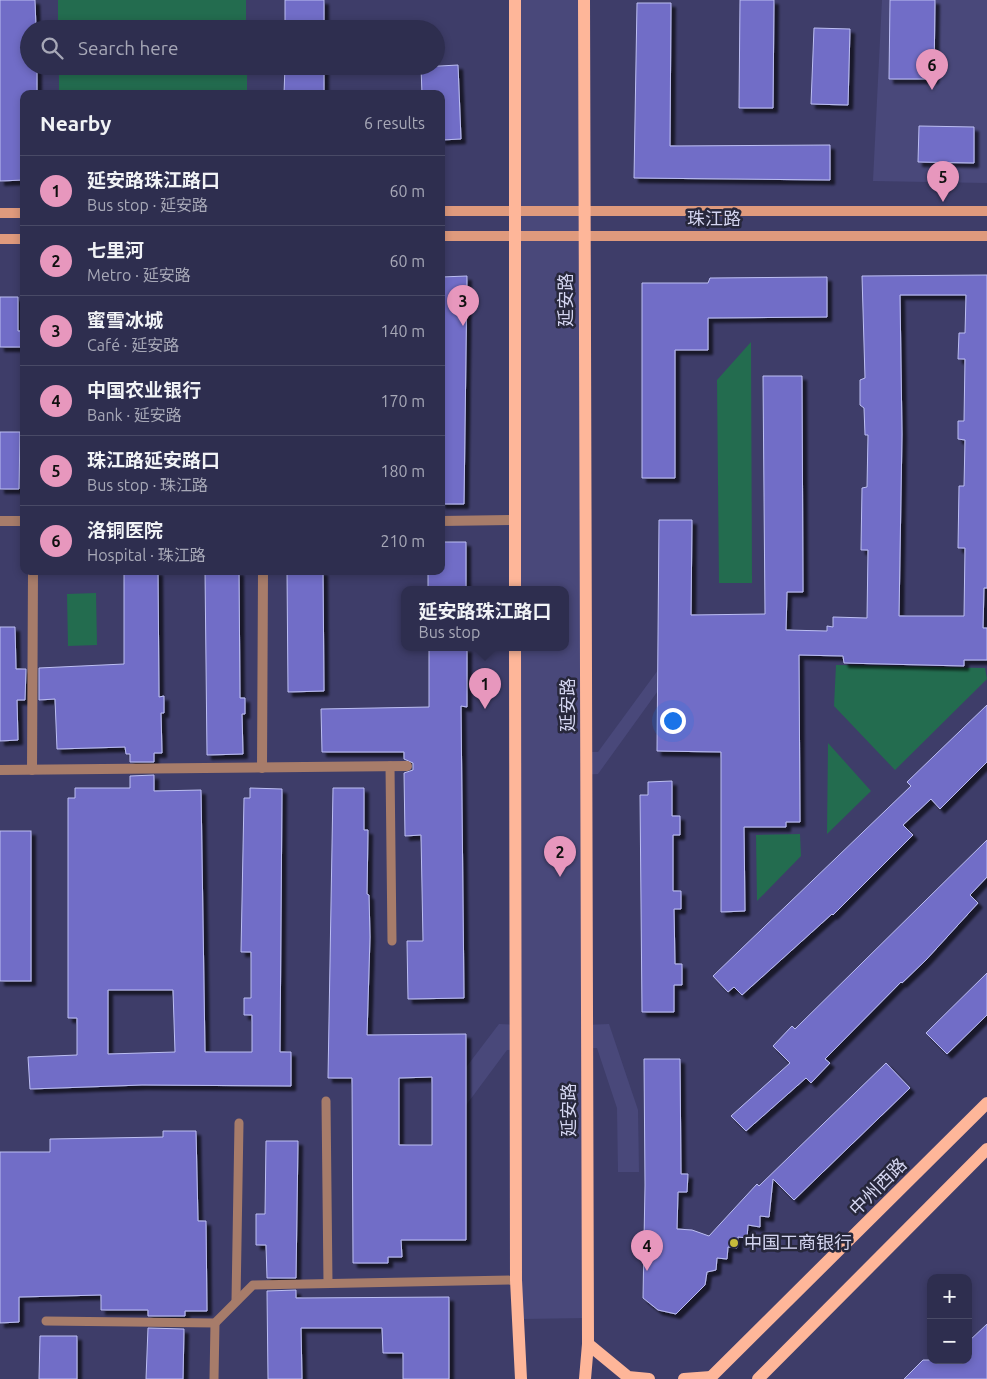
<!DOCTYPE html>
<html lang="en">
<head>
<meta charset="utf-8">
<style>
  body { margin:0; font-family:Ubuntu,"Noto Sans SC",sans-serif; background:#363656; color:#f1f3f6 }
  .controls { position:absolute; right:15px; bottom:15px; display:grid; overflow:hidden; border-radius:10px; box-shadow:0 2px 8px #0003 }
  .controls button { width:45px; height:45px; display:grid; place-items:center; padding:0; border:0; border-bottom:1px solid #494a66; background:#2e2e4f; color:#f1f3f6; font:25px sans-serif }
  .you { position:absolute; left:672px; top:720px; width:18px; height:18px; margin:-12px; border:4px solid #fff; border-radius:50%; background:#1a73e8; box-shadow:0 0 0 8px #1a73e833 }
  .badge { display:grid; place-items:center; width:32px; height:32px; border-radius:50%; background:#e797bd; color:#111; font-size:16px; font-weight:700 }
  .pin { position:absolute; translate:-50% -41px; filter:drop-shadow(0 1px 2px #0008) }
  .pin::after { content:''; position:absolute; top:26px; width:18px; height:15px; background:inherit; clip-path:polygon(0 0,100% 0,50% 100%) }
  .popup { position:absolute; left:401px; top:586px; width:168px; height:65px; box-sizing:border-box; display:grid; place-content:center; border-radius:10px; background:#2e2e4f; filter:drop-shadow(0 1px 4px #0005); font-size:16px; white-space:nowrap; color:#a7a8b7 }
  .popup b { font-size:19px; color:#f1f3f6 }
  .popup::after { content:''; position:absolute; left:50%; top:100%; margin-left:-10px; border:10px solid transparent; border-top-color:#2e2e4f }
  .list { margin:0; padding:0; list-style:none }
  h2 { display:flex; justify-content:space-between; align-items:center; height:65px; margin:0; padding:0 20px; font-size:21px }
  h2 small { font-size:16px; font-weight:400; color:#a7a8b7 }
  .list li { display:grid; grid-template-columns:32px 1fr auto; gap:15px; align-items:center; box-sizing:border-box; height:70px; padding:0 20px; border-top:1px solid #494a66 }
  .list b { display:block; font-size:19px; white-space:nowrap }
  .list p { margin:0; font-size:16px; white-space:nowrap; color:#a7a8b7 }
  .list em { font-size:16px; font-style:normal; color:#a7a8b7 }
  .icon { flex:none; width:28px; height:28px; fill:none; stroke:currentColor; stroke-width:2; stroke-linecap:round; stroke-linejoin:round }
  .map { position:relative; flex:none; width:987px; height:1379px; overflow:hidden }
  .search { position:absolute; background:#2e2e4f; box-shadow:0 2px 8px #0003; left:20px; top:20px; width:425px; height:55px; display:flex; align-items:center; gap:12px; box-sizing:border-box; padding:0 18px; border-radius:28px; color:#a7a8b7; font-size:19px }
  .panel { position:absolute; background:#2e2e4f; box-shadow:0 2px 8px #0003; left:20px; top:90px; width:425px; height:485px; border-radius:10px }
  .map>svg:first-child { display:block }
</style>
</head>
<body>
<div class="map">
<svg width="987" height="1379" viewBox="0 0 987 1379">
  <defs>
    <filter id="shadow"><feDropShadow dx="4.5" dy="4.5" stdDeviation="1" flood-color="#0009"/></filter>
  </defs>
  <rect width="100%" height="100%" fill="#3e3d69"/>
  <!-- built -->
  <g fill="#49487a">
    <polygon points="516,0 580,0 583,752 598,752 661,666 673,670 598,774 583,775 585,1025 609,1024 638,1110 639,1172 618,1172 617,1108 597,1048 585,1048 586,1318 522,1319 521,1050 507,1050 464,1108 448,1091 499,1024 520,1025 519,648 565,648 565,590 519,590"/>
    <polygon points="882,0 987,0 987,183 873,181"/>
  </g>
  <!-- green -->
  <g fill="#236c4f">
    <rect x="58" y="0" width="188" height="29"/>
    <rect x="59" y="66" width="188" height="28"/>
    <polygon points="751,342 752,583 719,583 717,380"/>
    <polygon points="96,593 97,645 68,646 67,594"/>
    <polygon points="836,665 985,668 987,679 895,770 834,706"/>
    <polygon points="828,743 871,791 827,834"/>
    <polygon points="800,834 801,856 757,901 756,835"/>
  </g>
  <!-- building -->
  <g fill="#716dc7" stroke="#bcbef2" fill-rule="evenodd" filter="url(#shadow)">
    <polygon points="0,0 35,0 36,29 29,29 29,66 37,66 37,94 24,94 24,180 0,181"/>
    <rect x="285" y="0" width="39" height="29"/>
    <polygon points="740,0 774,0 773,108 739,108"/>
    <polygon points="890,0 935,0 934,79 889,79"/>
    <polygon points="637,3 671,3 670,146 830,145 830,180 634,178"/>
    <polygon points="814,28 850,29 848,105 811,104"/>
    <polygon points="458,65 461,139 441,140 441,94 422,94 421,67"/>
    <polygon points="285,66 324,66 324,94 284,94"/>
    <polygon points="919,126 974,127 974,163 918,162"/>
    <path d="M987 275V588H984L983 628H987V660H964V666L844 663 843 656 799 655 800 822H786V827H744L745 911 721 912V752L657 751 659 520H692L691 615 765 614 763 376H802L803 592H787L786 630 827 631V626L833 627V617L867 618 868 550H861L862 488 867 487 868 435H865L864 408 860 405V380L865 378 862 276ZM900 295H966L965 333H959L958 359H965L964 421H958V439L965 440 964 486H959L958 548H965L964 616H899L902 434Z"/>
    <polygon points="467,276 464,504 441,504 441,277"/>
    <polygon points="827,277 827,317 708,318 708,350 675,350 675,478 642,478 642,283 708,283 710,278"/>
    <polygon points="0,297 18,297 18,331 21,331 21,347 0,347"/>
    <polygon points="0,432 20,432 19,489 0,489"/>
    <polygon points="441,542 466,542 466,590 428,590 428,571 441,571"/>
    <polygon points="124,571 158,571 159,697 164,696 164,713 161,713 162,753 154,753 154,762 130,762 130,754 126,754 125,747 57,749 55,699 39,700 39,668 124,664"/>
    <polygon points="205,571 239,571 240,698 245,698 245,714 242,714 243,754 207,755"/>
    <polygon points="287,571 323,571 324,691 288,692"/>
    <polygon points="0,627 15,627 16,669 26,669 25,700 17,700 18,740 0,741"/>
    <polygon points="429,648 467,648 467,707 461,706 464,998 408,999 407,941 423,941 421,835 405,836 404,773 413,770 413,763 404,759 404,752 322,752 321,709 429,707"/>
    <polygon points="987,705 987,762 940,809 931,799 903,825 913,835 833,915 832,914 742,995 734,987 728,992 713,976 911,786 907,782"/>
    <path d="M154 775V791L201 790 205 1052H252V1015H244V998H251V952H241L244 798H250V788L282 789 280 1052H291V1086L142 1085 30 1089 28 1057 77 1055V1018H68V798H75V788H130V776ZM108 990H173L175 1052 108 1054Z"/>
    <polygon points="672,781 672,816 680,816 680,835 673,835 673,891 681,891 681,909 674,909 675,964 682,964 682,985 674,985 674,1012 642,1012 640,795 648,795 648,782"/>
    <path d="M333 788H364V830H368L367 894 369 895 370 937 367 1035 466 1034V1240H401L402 1257H388V1263H353L352 1078H328ZM432 1077V1145H399V1078Z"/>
    <rect x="0" y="831" width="31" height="150"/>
    <polygon points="987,840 987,877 970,895 978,903 926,960 902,983 901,982 825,1059 830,1063 811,1083 806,1078 746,1131 731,1116 790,1063 773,1046 792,1026 795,1029"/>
    <polygon points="987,973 987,1015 947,1054 926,1033"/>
    <polygon points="644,1059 680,1059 681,1174 688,1174 687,1192 678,1192 677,1229 692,1230 709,1236 757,1184 759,1186 886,1063 910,1088 794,1200 773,1179 769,1217 760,1216 760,1227 748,1225 747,1238 738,1237 737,1248 728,1247 727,1259 717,1258 716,1270 707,1272 705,1285 676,1314 658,1310 643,1298 645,1185"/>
    <polygon points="163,1131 196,1131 198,1221 206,1221 207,1311 185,1311 185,1316 148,1316 148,1310 101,1310 101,1295 19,1297 19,1322 0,1323 0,1152 50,1152 50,1139 163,1137"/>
    <polygon points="266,1141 298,1141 296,1278 267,1278 266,1245 256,1245 256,1214 265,1214"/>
    <polygon points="296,1290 296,1298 449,1297 449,1379 403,1379 403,1353 383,1353 382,1328 301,1328 302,1379 268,1379 267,1291"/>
    <polygon points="987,1324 987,1379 904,1379 923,1360 968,1360 968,1342"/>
    <polygon points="148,1328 184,1329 183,1379 146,1379"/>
    <polygon points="40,1336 77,1336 77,1379 39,1379"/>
  </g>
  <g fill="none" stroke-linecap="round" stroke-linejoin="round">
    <!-- lane -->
    <g stroke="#a77c6a" stroke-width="9">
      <polyline points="390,766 392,941"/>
      <polyline points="326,1101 328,1283"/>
      <polyline points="236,1301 239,1123"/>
      <polyline points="46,1321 215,1323 253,1285 516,1280"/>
      <polyline points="214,1379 215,1323"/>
    </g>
    <!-- street -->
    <g stroke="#a77c6a" stroke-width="10">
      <polyline points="0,521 24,521"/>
      <polyline points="441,521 515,520"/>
      <polyline points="262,768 263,571"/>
      <polyline points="0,770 407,766"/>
      <polyline points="32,770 33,571"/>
    </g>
    <!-- secondary -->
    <g stroke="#df9a7d" stroke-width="10">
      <polyline points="441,211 987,211"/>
      <polyline points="0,213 24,213"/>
      <polyline points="441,236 987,236"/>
      <polyline points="0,239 24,239"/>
    </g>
    <!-- primary -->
    <g stroke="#feb699" stroke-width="12">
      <polyline points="584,0 588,1344 585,1379"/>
      <polyline points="515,590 515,0"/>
      <polyline points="515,648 516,1280 521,1379"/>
      <polyline points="588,1344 628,1377 649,1379"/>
      <polyline points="684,1379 711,1377"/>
      <polyline points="709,1379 987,1103"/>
      <polyline points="758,1379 987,1149"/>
    </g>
  </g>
  <!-- markers -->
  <circle fill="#c8bb3b" stroke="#27273b" stroke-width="2" cx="734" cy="1243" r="5"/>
  <g text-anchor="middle" stroke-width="5" stroke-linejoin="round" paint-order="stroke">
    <!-- street labels -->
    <g font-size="18" fill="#d4d5f0" stroke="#27273b">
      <text x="714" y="225">珠江路</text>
      <text transform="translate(566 300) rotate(-90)" y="6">延安路</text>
      <text transform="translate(568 705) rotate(-90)" y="6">延安路</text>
      <text transform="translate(569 1110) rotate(-90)" y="6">延安路</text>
      <text transform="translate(878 1187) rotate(-45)" y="6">中州西路</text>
    </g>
    <!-- poi labels -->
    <g font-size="18" fill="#d4d5f0" stroke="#27273b" text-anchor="start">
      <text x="744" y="1249">中国工商银行</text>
    </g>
  </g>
</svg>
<div class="controls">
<button>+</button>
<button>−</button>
</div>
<div class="you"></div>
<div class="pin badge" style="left:485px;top:709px">1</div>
<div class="popup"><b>延安路珠江路口</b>Bus stop</div>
<div class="pin badge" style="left:560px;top:877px">2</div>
<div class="pin badge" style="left:463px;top:326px">3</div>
<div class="pin badge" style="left:647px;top:1271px">4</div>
<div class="pin badge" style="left:943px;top:202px">5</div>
<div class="pin badge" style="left:932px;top:90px">6</div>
<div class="search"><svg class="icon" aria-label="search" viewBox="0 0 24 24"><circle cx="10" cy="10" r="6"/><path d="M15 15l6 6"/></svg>Search here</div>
<section class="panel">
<h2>Nearby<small>6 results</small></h2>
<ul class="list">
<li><span class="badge">1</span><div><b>延安路珠江路口</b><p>Bus stop · 延安路</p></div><em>60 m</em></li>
<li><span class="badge">2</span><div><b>七里河</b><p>Metro · 延安路</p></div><em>60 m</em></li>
<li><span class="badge">3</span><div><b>蜜雪冰城</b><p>Café · 延安路</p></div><em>140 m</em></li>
<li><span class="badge">4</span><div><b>中国农业银行</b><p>Bank · 延安路</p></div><em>170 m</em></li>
<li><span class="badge">5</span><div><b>珠江路延安路口</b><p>Bus stop · 珠江路</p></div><em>180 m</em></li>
<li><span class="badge">6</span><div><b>洛铜医院</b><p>Hospital · 珠江路</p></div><em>210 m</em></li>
</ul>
</section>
</div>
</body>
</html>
